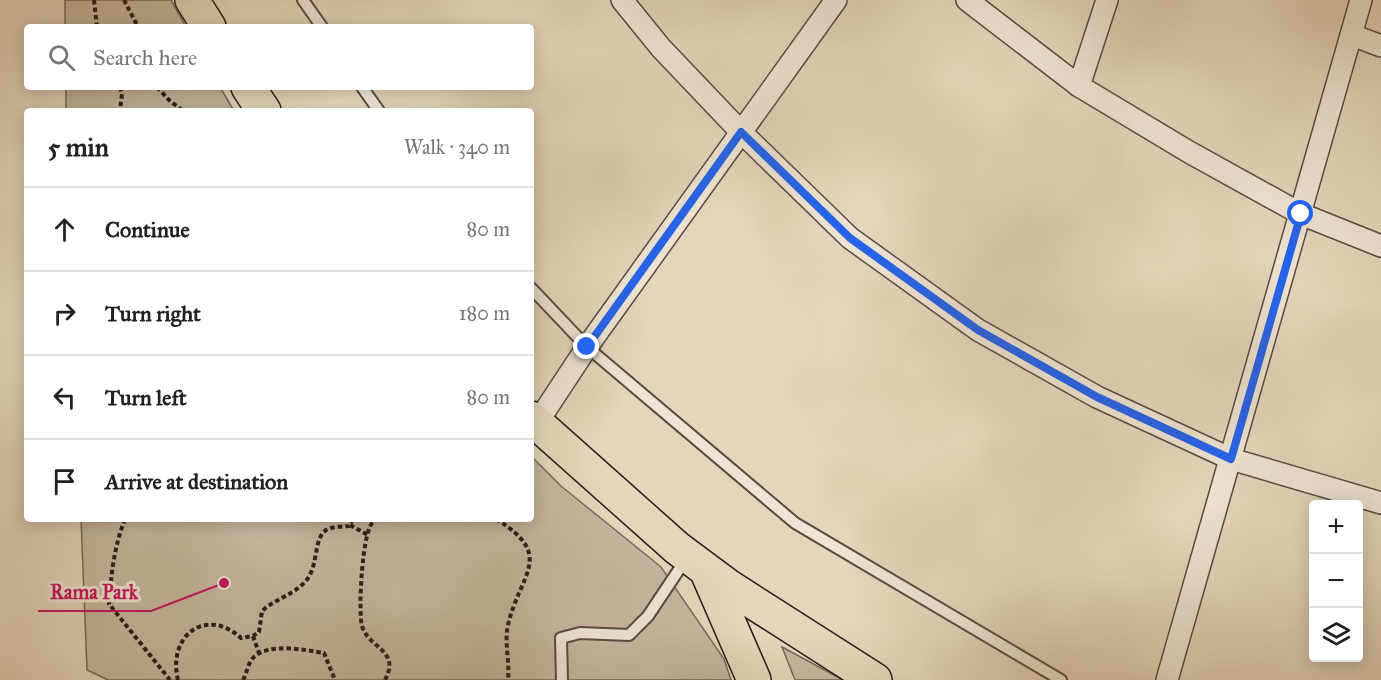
<!DOCTYPE html>
<html lang="en">
<head>
<meta charset="utf-8">
<style>
  body { margin:0; font-family:"IM FELL Great Primer",serif; background:#f2f2f2; color:#222 }
  .controls { position:absolute; right:18px; bottom:18px; display:grid; overflow:hidden; border-radius:6px; box-shadow:0 3px 15px #0003 }
  .controls button { width:54px; height:54px; display:grid; place-items:center; padding:0; border:0; border-bottom:2px solid #e0e0e0; background:#fff; color:#222; font:30px sans-serif }
  .stop { position:absolute; width:18px; height:18px; margin:-14px; border:4px solid #2563eb; border-radius:50%; background:#fff }
  .stop.end { background:#2563eb; border-color:#fff; box-shadow:0 2px 6px #0008 }
  .list { margin:0; padding:0; list-style:none }
  h2 { display:flex; justify-content:space-between; align-items:center; height:78px; margin:0; padding:0 24px; font-size:26px }
  h2 small { font-size:20px; font-weight:400; color:#767676 }
  .list li { display:grid; grid-template-columns:39px 1fr auto; gap:18px; align-items:center; box-sizing:border-box; height:84px; padding:0 24px; border-top:2px solid #e0e0e0 }
  .list b { display:block; font-size:22px; white-space:nowrap }
  .list em { font-size:20px; font-style:normal; color:#767676 }
  .icon { flex:none; width:33px; height:33px; fill:none; stroke:currentColor; stroke-width:2; stroke-linecap:round; stroke-linejoin:round }
  .map { position:relative; flex:none; width:1381px; height:680px; overflow:hidden }
  .search { position:absolute; background:#fff; box-shadow:0 3px 15px #0003; left:24px; top:24px; width:510px; height:66px; display:flex; align-items:center; gap:15px; box-sizing:border-box; padding:0 21px; border-radius:6px; color:#767676; font-size:22px }
  .panel { position:absolute; background:#fff; box-shadow:0 3px 15px #0003; left:24px; top:108px; width:510px; height:414px; border-radius:6px }
  .map>svg:first-child { display:block }
</style>
</head>
<body>
<div class="map">
<svg width="1381" height="680" viewBox="0 0 1381 680">
  <rect width="100%" height="100%" fill="#e4d6bb"/>
  <filter id="stains"><feTurbulence type="fractalNoise" baseFrequency=".00333" numOctaves="4"/><feColorMatrix values="0 0 0 0 .2 0 0 0 0 .09 0 0 0 0 .02 0 0 0 .5 -.17"/></filter>
  <radialGradient id="worn" r=".72"><stop offset=".6" stop-color="#630" stop-opacity="0"/><stop offset="1" stop-color="#630" stop-opacity=".3"/></radialGradient>
  <!-- green -->
  <g fill="#c5b69f" stroke="#78695b" stroke-width="1.5">
    <polygon points="65,0 171,0 186,27 65,27"/>
    <polygon points="66,87 220,87 234,111 66,111"/>
    <polygon points="531,456 561,486 661,567 724,659 731,680 108,680 87,670 81,519 531,519"/>
    <polygon points="782,647 843,680 795,680"/>
  </g>
  <g fill="none" stroke-linecap="round" stroke-linejoin="round">
    <!-- service casing -->
    <g stroke="#5a4a40" stroke-width="14">
      <g id="service">
        <polyline points="303,0 322,27"/>
        <polyline points="362,87 379,111"/>
        <polyline points="531,288 587,347 795,523 1061,680"/>
        <polyline points="562,680 561,638 580,633 629,635 648,616 686,559"/>
      </g>
    </g>
    <!-- minor casing -->
    <g stroke="#5a4a40" stroke-width="24">
      <g id="minor">
        <polyline points="622,0 661,48 741,132 850,238 978,330 1097,397 1231,459 1381,503"/>
        <polyline points="967,0 1079,86 1189,152 1301,214 1381,246"/>
        <polyline points="1352,35 1381,46"/>
        <polyline points="1079,86 1107,0"/>
        <polyline points="537,423 587,347 836,0"/>
        <polyline points="1167,680 1361,0"/>
      </g>
    </g>
    <!-- trunk casing -->
    <g stroke="#2c1c17" stroke-width="36">
      <g id="trunk">
        <polyline points="192,0 209,27"/>
        <polyline points="248,87 264,111"/>
        <polyline points="531,418 677,548 728,586 875,680"/>
        <polyline points="707,572 754,680"/>
      </g>
    </g>
    <!-- path -->
    <g stroke="#2c1c17" stroke-width="4" stroke-dasharray="4.5 3" stroke-linecap="butt">
      <polyline points="94,0 97,27"/>
      <polyline points="124,0 138,27"/>
      <polyline points="120,87 122,94 120,111"/>
      <polyline points="157,87 169,100 183,111"/>
      <path d="M125 519C114 547 111 575 109 604L170 680"/>
      <path d="M496 519C556 556 520 573 508 625 504 643 510 661 508 680"/>
      <polyline points="350,525 368,535"/>
      <polyline points="253,636 259,653"/>
      <path d="M178 680C167 636 206 606 241 638L253 636 259 632 262 611C275 599 293 595 305 582 319 567 313 539 326 530 332 526 342 527 349 526L353 519"/>
      <path d="M243 680C247 673 248 663 253 658 268 642 305 650 324 653L335 680"/>
      <path d="M385 680C401 650 369 649 362 626 358 612 362 528 374 521 378 518 387 520 392 519"/>
    </g>
    <!-- service -->
    <use href="#service" stroke="#ede4d3" stroke-width="10"/>
    <!-- minor -->
    <use href="#minor" stroke="#ede4d3" stroke-width="21"/>
    <!-- trunk -->
    <use href="#trunk" stroke="#e4d6bb" stroke-width="33"/>
  </g>
  <g fill="none" stroke-linecap="round" stroke-linejoin="round">
    <!-- route -->
    <polyline stroke="#2563eb" stroke-width="8" points="587,347 741,132 850,238 978,330 1097,397 1231,459 1301,214"/>
  </g>
  <!-- callouts -->
  <path fill="none" stroke="#c2185b" stroke-width="2" d="M224 583L151 611H38"/>
  <circle fill="#c2185b" stroke="#ede4d3" stroke-width="2" cx="224" cy="583" r="6"/>
  <g font-size="20" text-anchor="middle" font-weight="bold" fill="#c2185b" stroke="#ede4d3" stroke-width="6" stroke-linejoin="round" paint-order="stroke">
    <text x="94" y="599">Rama Park</text>
  </g>
  <rect width="100%" height="100%" filter="url(#stains)"/>
  <rect width="100%" height="100%" fill="url(#worn)"/>
</svg>
<div class="controls">
<button>+</button>
<button>−</button>
<button><svg class="icon" aria-label="layers" viewBox="0 0 24 24"><path d="M12 4l9 5-9 5-9-5zM3 14l9 5 9-5"/></svg></button>
</div>
<div class="stop" style="left:1301px;top:214px"></div>
<div class="stop end" style="left:587px;top:347px"></div>
<div class="search"><svg class="icon" aria-label="search" viewBox="0 0 24 24"><circle cx="10" cy="10" r="6"/><path d="M15 15l6 6"/></svg>Search here</div>
<section class="panel">
<h2>5 min<small>Walk · 340 m</small></h2>
<ul class="list">
<li><svg class="icon" aria-label="ahead" viewBox="0 0 24 24"><path d="M12 20V5M6 11l6-6 6 6"/></svg><div><b>Continue</b></div><em>80 m</em></li>
<li><svg class="icon" aria-label="right" viewBox="0 0 24 24"><path d="M7 20v-9h11M14 6l5 5-5 5"/></svg><div><b>Turn right</b></div><em>180 m</em></li>
<li><svg class="icon" aria-label="left" viewBox="0 0 24 24"><path d="M17 20v-9H6M10 6l-5 5 5 5"/></svg><div><b>Turn left</b></div><em>80 m</em></li>
<li><svg class="icon" aria-label="arrive" viewBox="0 0 24 24"><path d="M6 21V4h12l-3 4 3 4H6"/></svg><div><b>Arrive at destination</b></div></li>
</ul>
</section>
</div>
</body>
</html>
